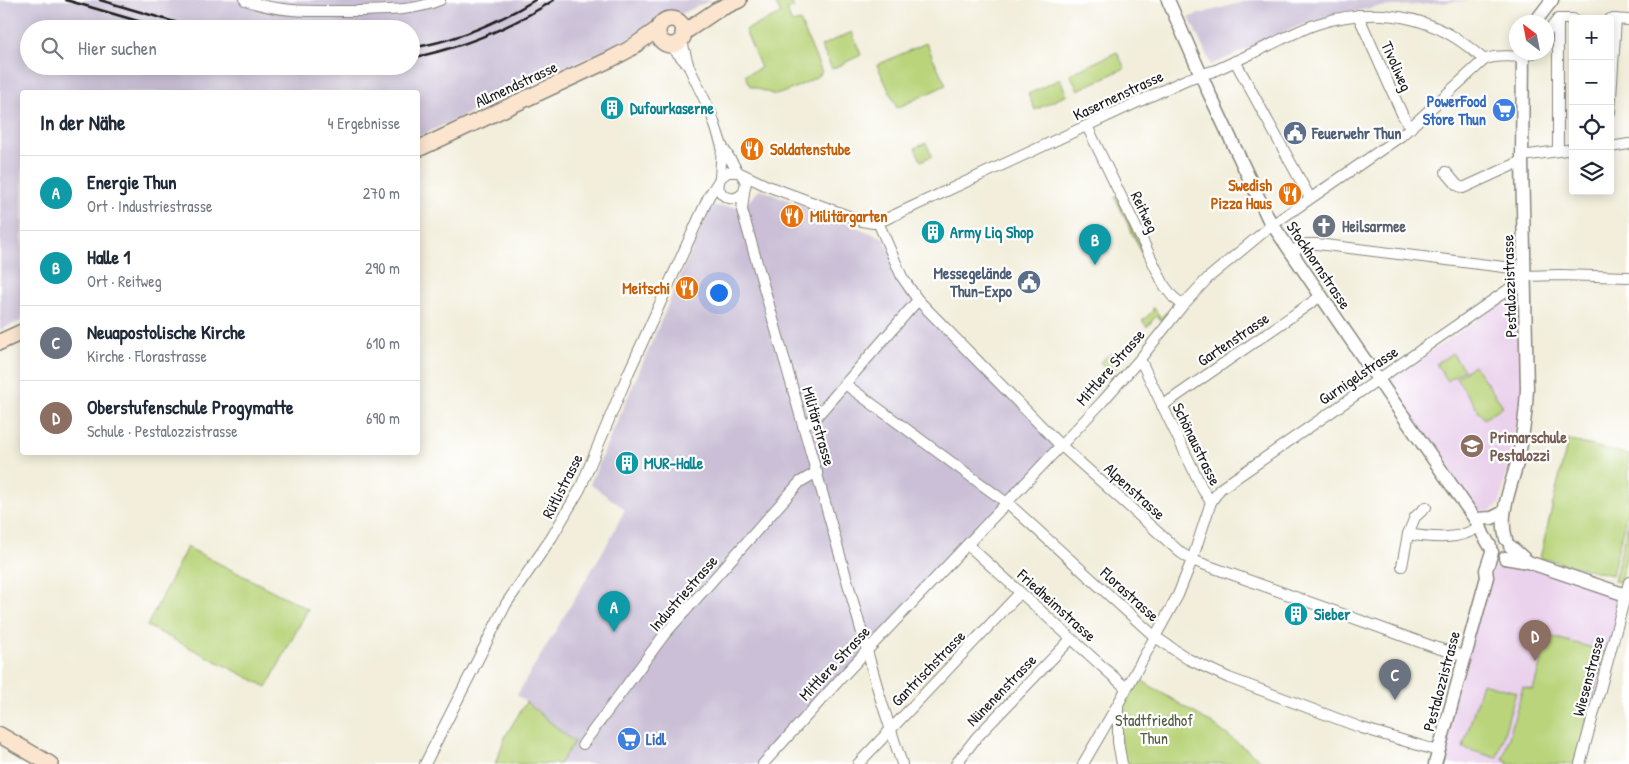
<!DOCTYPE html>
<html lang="de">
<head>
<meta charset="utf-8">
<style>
  body { margin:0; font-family:"Patrick Hand",sans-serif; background:#f6f6f7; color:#1f2937 }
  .controls { position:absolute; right:15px; top:15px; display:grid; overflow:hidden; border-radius:5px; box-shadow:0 2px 12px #0003 }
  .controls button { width:45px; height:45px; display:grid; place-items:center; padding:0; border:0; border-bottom:1px solid #e0e1e3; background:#fff; color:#1f2937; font:25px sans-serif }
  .compass { position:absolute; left:1509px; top:15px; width:45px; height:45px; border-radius:50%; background:#fff; box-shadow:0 2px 12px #0003; rotate:328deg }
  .you { position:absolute; left:718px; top:292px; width:18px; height:18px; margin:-12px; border:4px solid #fff; border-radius:50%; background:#1a73e8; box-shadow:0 0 0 8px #1a73e833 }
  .badge { display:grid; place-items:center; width:32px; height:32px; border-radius:50%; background:#c8321e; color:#fff; font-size:16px; font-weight:700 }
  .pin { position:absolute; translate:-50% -41px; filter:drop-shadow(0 1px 2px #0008) }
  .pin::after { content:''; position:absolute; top:26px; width:18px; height:15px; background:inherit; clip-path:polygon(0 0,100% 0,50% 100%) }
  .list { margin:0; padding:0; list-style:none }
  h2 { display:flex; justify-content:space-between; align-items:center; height:65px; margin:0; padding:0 20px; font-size:21px }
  h2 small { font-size:16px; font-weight:400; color:#747a83 }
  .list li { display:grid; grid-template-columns:32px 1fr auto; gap:15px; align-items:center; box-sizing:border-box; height:75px; padding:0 20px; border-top:1px solid #e0e1e3 }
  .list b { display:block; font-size:19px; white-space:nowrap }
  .list p { margin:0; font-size:16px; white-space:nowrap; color:#747a83 }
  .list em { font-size:16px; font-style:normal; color:#747a83 }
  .icon { flex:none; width:28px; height:28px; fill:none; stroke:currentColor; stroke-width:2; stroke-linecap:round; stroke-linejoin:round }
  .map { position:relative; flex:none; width:1629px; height:764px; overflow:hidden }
  .search { position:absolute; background:#fff; box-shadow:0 2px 12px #0003; left:20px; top:20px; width:400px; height:55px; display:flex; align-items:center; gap:12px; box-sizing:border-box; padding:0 18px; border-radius:28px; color:#747a83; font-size:19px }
  .panel { position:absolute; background:#fff; box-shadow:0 2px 12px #0003; left:20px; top:90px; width:400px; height:365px; border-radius:5px }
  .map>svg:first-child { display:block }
</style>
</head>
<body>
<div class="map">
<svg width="1629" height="764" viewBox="0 0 1629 764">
  <rect width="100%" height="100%" fill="#fff"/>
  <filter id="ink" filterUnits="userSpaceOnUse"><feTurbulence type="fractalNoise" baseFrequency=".02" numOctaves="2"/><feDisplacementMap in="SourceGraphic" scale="10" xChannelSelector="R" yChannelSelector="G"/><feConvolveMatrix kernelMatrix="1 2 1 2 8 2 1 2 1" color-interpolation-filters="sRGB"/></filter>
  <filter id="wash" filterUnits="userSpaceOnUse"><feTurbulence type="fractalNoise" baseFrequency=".0096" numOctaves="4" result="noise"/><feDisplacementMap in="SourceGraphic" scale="20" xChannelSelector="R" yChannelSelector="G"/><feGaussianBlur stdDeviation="1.12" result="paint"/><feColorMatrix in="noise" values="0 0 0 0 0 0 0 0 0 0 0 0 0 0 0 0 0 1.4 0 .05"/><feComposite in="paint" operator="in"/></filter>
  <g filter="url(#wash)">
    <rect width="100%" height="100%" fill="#f2eedb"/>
    <!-- built -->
    <g fill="#ead1ec">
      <polygon points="1509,298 1518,302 1523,390 1500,503 1490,511 1478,510 1387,382"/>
      <polygon points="1502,558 1626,595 1580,764 1435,764 1491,572"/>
    </g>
    <!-- industrial -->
    <g fill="#cabfd6" fill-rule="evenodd">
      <path d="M0 0H711L681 14H664L658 18 646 30 418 137V92H22V320L0 330ZM29 29H411V66H29Z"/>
      <polygon points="1250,0 1471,0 1418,5 1376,7 1337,15 1299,26 1211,65 1189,17"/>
      <polygon points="760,189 884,238 902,277 1061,446 763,764 559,764 574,742 517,695 609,541 625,509 590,484 711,206 743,207"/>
    </g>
    <!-- green -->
    <g fill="#b9d47a" stroke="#6a784b">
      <path d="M783 0H790L794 8 787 10 792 23 800 21 822 72C817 79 785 93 775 95L750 86 745 75 761 68 745 30 781 14 775 2Z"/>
      <polygon points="852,32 861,55 832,69 821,46"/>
      <polygon points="926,43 946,85 897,108 877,65"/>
      <polygon points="1117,52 1125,68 1078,90 1070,74"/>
      <polygon points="1060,79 1067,95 1035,110 1028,94"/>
      <polygon points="926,143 932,156 921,161 915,148"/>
      <polygon points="1117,196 1154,274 1151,273 1115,197"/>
      <polygon points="1154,308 1161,318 1166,312 1168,313 1161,321 1156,316 1147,327 1142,321 1153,311 1152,309"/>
      <polygon points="1111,353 1120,364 1108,374 1100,362"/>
      <polygon points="1452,353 1464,370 1448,381 1436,364"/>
      <polygon points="1474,365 1503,406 1484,419 1456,378"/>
      <polygon points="1568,440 1629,455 1629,504 1612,575 1540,558"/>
      <polygon points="1629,519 1629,544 1620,582 1614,581"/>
      <polygon points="187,547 308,609 267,687 147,626"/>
      <polygon points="1548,636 1605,651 1575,764 1507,764 1508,761 1503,759 1523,687 1533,690"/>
      <polygon points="1136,677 1211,723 1266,764 1122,764 1118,704"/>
      <polygon points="1482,683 1516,692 1497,758 1463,748"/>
      <polygon points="526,702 574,742 559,764 495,764 506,735"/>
    </g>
  </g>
  <g filter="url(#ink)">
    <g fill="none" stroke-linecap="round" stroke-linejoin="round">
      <!-- minor casing -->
      <g stroke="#87857c" stroke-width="12">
        <g id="minor">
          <path d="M245 0C280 13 315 11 352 11 383 10 411 12 440 0"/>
          <polyline points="1358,15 1403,116 1411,128"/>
          <polyline points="1610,19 1629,20"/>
          <polyline points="1546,34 1558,19 1573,19"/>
          <polyline points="681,38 688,64"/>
          <polyline points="669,44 688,65 711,113 722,146 738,172"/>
          <polyline points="1235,61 1310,198"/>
          <polyline points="1610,112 1616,19"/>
          <polyline points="1087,126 1164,285 1173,297 1183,305"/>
          <polyline points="1610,147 1629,144"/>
          <polyline points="1558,150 1558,19"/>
          <polyline points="1522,156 1573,149"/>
          <polyline points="1446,172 1457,185 1463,188 1522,161"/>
          <path d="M742 175 746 182 744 192C735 202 723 200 718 187L720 178 728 172H738L765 185 862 221 873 223 886 219 1183 81C1194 76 1205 74 1216 70 1238 60 1260 50 1282 39 1293 34 1305 28 1317 24 1367 8 1420 12 1463 43 1470 48 1477 53 1484 60"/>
          <polyline points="720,178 722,146"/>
          <polyline points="744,192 742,210 881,700 902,764"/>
          <polyline points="878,222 902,277 918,300 1056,441 1181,553 1192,560 1434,647 1464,656"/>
          <polyline points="1290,252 1307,244 1317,244 1512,268 1519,271 1525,276 1559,275 1629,277"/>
          <polyline points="1140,359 1203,490 1211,502"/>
          <polyline points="845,384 1011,506 1154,636 1188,659 1229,678 1362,728 1438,751"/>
          <polyline points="1162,406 1321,296"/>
          <polyline points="803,425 813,420 818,415 918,300"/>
          <path d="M1408 534C1432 538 1460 541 1480 526"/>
          <polyline points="968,545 1126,688"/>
          <polyline points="1402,566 1408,534 1415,517 1426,507"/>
          <polyline points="1118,705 1118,742 1122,764"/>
          <polyline points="583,744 664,635 800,482 817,472"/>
          <polyline points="425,764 506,604 552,537 580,489 628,374 709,196 718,182"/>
          <path d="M763 764 843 676 1102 402 1140 359 1183 305 1208 278 1272 225 1401 136 1484 60C1500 52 1519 61 1535 52"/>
          <polyline points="858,764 1020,593"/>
          <polyline points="956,764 976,738 1071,639"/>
          <polyline points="1083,764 1118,704 1178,595 1192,560 1211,502 1220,489 1519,282 1525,276"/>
          <polyline points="1580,764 1629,582"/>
        </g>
      </g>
      <!-- tertiary casing -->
      <g stroke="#87857c" stroke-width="15">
        <g id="tertiary">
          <polyline points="1168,0 1209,93 1268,218 1388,394 1480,526 1483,534 1490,546"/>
          <polyline points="1535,22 1552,0"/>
          <polyline points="1475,519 1492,518 1504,512"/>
          <path d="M1506 539C1498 513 1512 485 1518 459 1523 436 1526 413 1527 389L1522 161 1523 52"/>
          <polyline points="1510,546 1528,562"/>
          <polyline points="1505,558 1528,562 1629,596"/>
          <polyline points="1435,764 1487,577 1486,570 1492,552"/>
        </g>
      </g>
      <!-- secondary casing -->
      <g stroke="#87857c" stroke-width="18">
        <g id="secondary">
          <circle cx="671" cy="32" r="13"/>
          <polyline points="683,33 717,10 739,0"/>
          <polyline points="418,149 611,59 628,50 658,29"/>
          <polyline points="0,342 22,332"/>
          <polyline points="0,735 50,764"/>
        </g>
      </g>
      <!-- minor -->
      <use href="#minor" stroke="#fff" stroke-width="10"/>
      <!-- tertiary -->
      <use href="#tertiary" stroke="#fff" stroke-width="12"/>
      <!-- secondary -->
      <use href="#secondary" stroke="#fce5cf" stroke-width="15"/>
      <!-- rail -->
      <g stroke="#1c1c1c" stroke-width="2.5">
        <polyline points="66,0 165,29"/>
        <polyline points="100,0 198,29"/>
        <path d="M411 48C455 41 497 23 535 0"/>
        <path d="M411 58C462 48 510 28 554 0"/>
      </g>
    </g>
  </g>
  <!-- icons -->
  <defs>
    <g id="building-disc" transform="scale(1.25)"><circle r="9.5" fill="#0f9aa8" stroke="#fff"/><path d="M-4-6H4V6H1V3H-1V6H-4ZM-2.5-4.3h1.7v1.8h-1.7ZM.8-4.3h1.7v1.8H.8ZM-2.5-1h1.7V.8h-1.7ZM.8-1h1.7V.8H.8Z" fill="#fff"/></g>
    <g id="supermarket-disc" transform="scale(1.25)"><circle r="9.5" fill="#3f7fe0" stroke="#fff"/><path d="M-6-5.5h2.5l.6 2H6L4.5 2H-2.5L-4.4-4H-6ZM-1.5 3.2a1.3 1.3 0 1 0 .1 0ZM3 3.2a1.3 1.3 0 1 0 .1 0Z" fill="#fff"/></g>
    <g id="civic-disc" transform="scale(1.25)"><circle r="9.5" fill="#5c6f8a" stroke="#fff"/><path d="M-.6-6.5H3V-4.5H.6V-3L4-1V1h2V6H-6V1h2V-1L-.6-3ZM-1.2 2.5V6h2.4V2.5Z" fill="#fff"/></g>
    <g id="restaurant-disc" transform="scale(1.25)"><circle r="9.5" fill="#e8710a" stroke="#fff"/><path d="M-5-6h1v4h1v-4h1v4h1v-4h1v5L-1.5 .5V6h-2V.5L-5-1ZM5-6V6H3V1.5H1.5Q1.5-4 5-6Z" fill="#fff"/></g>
    <g id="church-disc" transform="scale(1.25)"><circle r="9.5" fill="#6b7280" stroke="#fff"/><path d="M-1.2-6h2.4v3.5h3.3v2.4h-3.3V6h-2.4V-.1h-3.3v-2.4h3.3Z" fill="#fff"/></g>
    <g id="school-disc" transform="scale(1.25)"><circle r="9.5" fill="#8d6e63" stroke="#fff"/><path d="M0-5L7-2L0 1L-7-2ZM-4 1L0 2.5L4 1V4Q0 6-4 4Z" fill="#fff"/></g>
  </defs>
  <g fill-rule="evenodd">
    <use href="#building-disc" x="612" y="108"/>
    <use href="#supermarket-disc" x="1504" y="110"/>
    <use href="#civic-disc" x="1295" y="133"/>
    <use href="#restaurant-disc" x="752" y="149"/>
    <use href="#restaurant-disc" x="1290" y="194"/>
    <use href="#restaurant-disc" x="792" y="216"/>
    <use href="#church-disc" x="1324" y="226"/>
    <use href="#building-disc" x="933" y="232"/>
    <use href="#civic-disc" x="1029" y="282"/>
    <use href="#restaurant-disc" x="687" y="288"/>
    <use href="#school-disc" x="1472" y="446"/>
    <use href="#building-disc" x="627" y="463"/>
    <use href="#building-disc" x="1296" y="614"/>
    <use href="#supermarket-disc" x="629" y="739"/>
  </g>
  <g text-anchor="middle" stroke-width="4.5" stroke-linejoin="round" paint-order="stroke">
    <!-- street labels -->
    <g font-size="16" fill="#1c1c1c" stroke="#fff">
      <text transform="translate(1397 66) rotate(66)" y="6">Tivoliweg</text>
      <text transform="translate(516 84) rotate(-25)" y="6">Allmendstrasse</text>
      <text transform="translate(1118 95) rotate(-25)" y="6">Kasernenstrasse</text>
      <text transform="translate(1145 212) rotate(65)" y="6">Reitweg</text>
      <text transform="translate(1319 265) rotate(56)" y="6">Stockhornstrasse</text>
      <text transform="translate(1509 286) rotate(-92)" y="6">Pestalozzistrasse</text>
      <text transform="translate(1233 339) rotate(-34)" y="6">Gartenstrasse</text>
      <text transform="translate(1110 367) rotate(-49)" y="6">Mittlere Strasse</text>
      <text transform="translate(1358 375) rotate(-34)" y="6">Gurnigelstrasse</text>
      <text transform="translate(819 426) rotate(74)" y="6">Militärstrasse</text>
      <text transform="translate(1197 444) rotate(64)" y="6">Schönaustrasse</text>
      <text transform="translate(562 486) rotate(-63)" y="6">Rütlistrasse</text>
      <text transform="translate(1135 491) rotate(42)" y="6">Alpenstrasse</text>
      <text transform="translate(683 593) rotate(-49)" y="6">Industriestrasse</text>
      <text transform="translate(1130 594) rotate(42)" y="6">Florastrasse</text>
      <text transform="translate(1057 605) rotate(42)" y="6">Friedheimstrasse</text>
      <text transform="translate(834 663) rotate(-47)" y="6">Mittlere Strasse</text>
      <text transform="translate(928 668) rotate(-46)" y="6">Gantrischstrasse</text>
      <text transform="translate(1588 676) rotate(-75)" y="6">Wiesenstrasse</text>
      <text transform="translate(1441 681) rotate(-75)" y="6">Pestalozzistrasse</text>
      <text transform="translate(1001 690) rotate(-46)" y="6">Nünenenstrasse</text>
    </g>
    <!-- shop labels -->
    <g font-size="16" font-weight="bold" fill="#366cbe" stroke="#fff" text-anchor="end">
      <text x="1486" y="107">PowerFood<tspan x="1486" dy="18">Store Thun</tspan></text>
      <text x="646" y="745" text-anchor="start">Lidl</text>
    </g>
    <!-- culture labels -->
    <g font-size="16" font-weight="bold" fill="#0d838f" stroke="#fff" text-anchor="start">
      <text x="630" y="114">Dufourkaserne</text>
      <text x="950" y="238">Army Liq Shop</text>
      <text x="644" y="469">MUR-Halle</text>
      <text x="1314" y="620">Sieber</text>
    </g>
    <!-- service labels -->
    <g font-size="16" font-weight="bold" fill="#4e5e75" stroke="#fff" text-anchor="start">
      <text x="1312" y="139">Feuerwehr Thun</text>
      <text x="1012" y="279" text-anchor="end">Messegelände<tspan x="1012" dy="18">Thun-Expo</tspan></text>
    </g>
    <!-- food labels -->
    <g font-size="16" font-weight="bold" fill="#c56008" stroke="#fff" text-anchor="start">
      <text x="770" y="155">Soldatenstube</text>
      <text x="1272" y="191" text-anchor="end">Swedish<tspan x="1272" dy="18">Pizza Haus</tspan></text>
      <text x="810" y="222">Militärgarten</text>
      <text x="670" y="294" text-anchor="end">Meitschi</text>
    </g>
    <!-- worship labels -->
    <g font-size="16" font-weight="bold" fill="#5b616d" stroke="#fff" text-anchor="start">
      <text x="1342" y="232">Heilsarmee</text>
    </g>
    <!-- education labels -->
    <g font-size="16" font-weight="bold" fill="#785e54" stroke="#fff" text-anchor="start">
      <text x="1490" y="443">Primarschule<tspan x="1490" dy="18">Pestalozzi</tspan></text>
    </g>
    <!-- park labels -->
    <g font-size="16" fill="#535c3d" stroke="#fff">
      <text x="1154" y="726">Stadtfriedhof<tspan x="1154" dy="18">Thun</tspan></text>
    </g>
  </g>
</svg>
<div class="controls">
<button>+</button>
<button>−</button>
<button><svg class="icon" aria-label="locate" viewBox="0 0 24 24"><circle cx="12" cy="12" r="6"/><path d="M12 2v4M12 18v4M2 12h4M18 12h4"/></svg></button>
<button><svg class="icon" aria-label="layers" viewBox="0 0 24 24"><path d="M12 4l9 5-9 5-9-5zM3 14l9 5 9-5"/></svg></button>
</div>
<svg class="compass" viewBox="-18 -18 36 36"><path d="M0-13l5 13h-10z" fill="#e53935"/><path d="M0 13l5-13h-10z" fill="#747a83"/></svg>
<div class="you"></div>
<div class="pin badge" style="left:614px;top:632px;background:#0f9aa8">A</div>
<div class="pin badge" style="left:1095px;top:265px;background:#0f9aa8">B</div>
<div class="pin badge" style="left:1395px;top:700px;background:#6b7280">C</div>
<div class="pin badge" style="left:1535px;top:661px;background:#8d6e63">D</div>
<div class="search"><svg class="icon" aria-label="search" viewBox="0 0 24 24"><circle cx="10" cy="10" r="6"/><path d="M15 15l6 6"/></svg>Hier suchen</div>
<section class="panel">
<h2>In der Nähe<small>4 Ergebnisse</small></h2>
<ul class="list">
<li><span class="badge" style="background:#0f9aa8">A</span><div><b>Energie Thun</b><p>Ort · Industriestrasse</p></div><em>270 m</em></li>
<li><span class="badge" style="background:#0f9aa8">B</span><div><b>Halle 1</b><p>Ort · Reitweg</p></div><em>290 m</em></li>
<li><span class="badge" style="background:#6b7280">C</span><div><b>Neuapostolische Kirche</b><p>Kirche · Florastrasse</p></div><em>610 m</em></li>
<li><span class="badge" style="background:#8d6e63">D</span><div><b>Oberstufenschule Progymatte</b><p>Schule · Pestalozzistrasse</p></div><em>690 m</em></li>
</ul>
</section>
</div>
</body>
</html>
